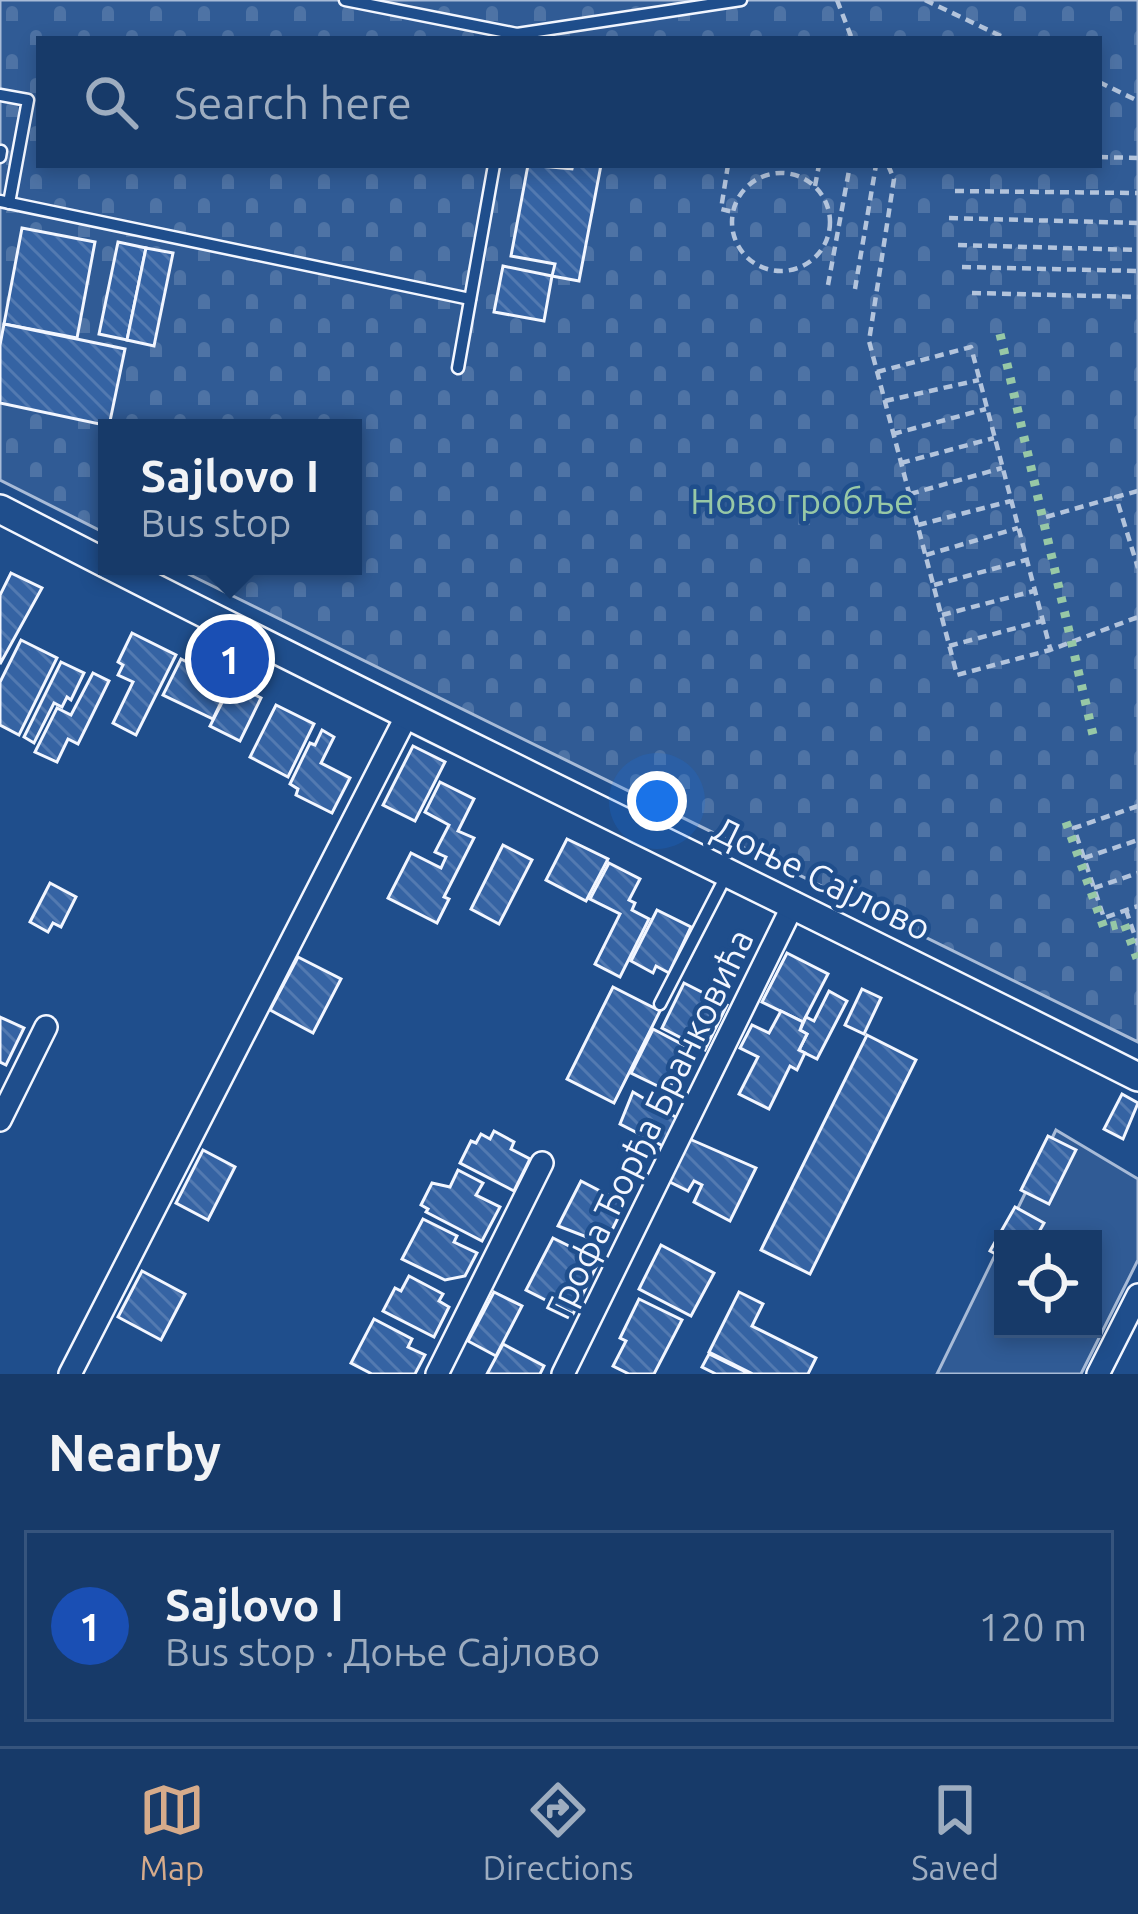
<!DOCTYPE html>
<html lang="en">
<head>
<meta charset="utf-8">
<style>
  body { margin:0; font-family:Ubuntu,sans-serif; background:#244571; color:#f1f3f6 }
  .controls { position:absolute; right:36px; bottom:36px; display:grid; overflow:hidden; border-radius:0px; box-shadow:0 6px 18px #0003 }
  .controls button { width:108px; height:108px; display:grid; place-items:center; padding:0; border:0; border-bottom:3px solid #36547d; background:#173a69; color:#f1f3f6; font:60px sans-serif }
  .you { position:absolute; left:657px; top:801px; width:42px; height:42px; margin:-30px; border:9px solid #fff; border-radius:50%; background:#1a73e8; box-shadow:0 0 0 18px #1a73e833 }
  .badge { display:grid; place-items:center; width:78px; height:78px; border-radius:50%; background:#d6ab8b; color:#fff; font-size:39px; font-weight:700 }
  .pin { position:absolute; translate:-50% -50%; border:6px solid #fff; box-shadow:0 3px 12px #0006 }
  .popup { position:absolute; left:98px; top:419px; width:264px; height:156px; box-sizing:border-box; display:grid; place-content:center; border-radius:0px; background:#173a69; filter:drop-shadow(0 3px 9px #0005); font-size:39px; white-space:nowrap; color:#9eadc0 }
  .popup b { font-size:45px; color:#f1f3f6 }
  .popup::after { content:''; position:absolute; left:50%; top:100%; margin-left:-24px; border:24px solid transparent; border-top-color:#173a69 }
  .list { margin:0; padding:0; list-style:none }
  h2 { display:flex; justify-content:space-between; align-items:center; height:156px; margin:0; padding:0 48px; font-size:51px }
  h2 small { font-size:39px; font-weight:400; color:#9eadc0 }
  .list li { display:grid; grid-template-columns:78px 1fr auto; gap:36px; align-items:center; box-sizing:border-box; height:192px; margin:0 24px 24px; padding:0 24px; border:3px solid #36547d; border-radius:0px }
  .list b { display:block; font-size:45px; white-space:nowrap }
  .list p { margin:0; font-size:39px; white-space:nowrap; color:#9eadc0 }
  .list em { font-size:39px; font-style:normal; color:#9eadc0 }
  .icon { flex:none; width:66px; height:66px; fill:none; stroke:currentColor; stroke-width:2; stroke-linecap:round; stroke-linejoin:round }
  .map { position:relative; flex:none; width:1138px; height:1374px; overflow:hidden }
  .search { position:absolute; background:#173a69; box-shadow:0 6px 18px #0003; left:36px; right:36px; top:36px; height:132px; display:flex; align-items:center; gap:30px; box-sizing:border-box; padding:0 42px; border-radius:0px; color:#9eadc0; font-size:45px }
  .sheet { height:372px; background:#173a69 }
  nav { display:flex; justify-content:space-around; align-items:center; box-sizing:border-box; height:168px; border-top:3px solid #36547d; background:#173a69; font-size:33px; color:#9eadc0 }
  nav a { display:grid; justify-items:center; gap:6px }
  nav .on { color:#d6ab8b }
  .map>svg:first-child { display:block }
</style>
</head>
<body>
<div class="map">
<svg width="1138" height="1374" viewBox="0 0 1138 1374">
  <defs>
    <pattern id="cemetery-stones" width="16" height="16" patternUnits="userSpaceOnUse" patternTransform="scale(3)"><rect width="16" height="16" fill="#305b95"/><path d="M2 7V4a2 2 0 0 1 4 0v3zM10 15v-3a2 2 0 0 1 4 0v3z" fill="#4e73a5"/></pattern>
    <pattern id="building-back-hatch" width="6" height="6" patternUnits="userSpaceOnUse" patternTransform="scale(3)"><rect width="6" height="6" fill="#3563a3"/><path d="M-1 5l2 2M0 0l6 6M5-1l2 2" fill="none" stroke="#537ab1"/></pattern>
  </defs>
  <rect width="100%" height="100%" fill="#1f4e8c"/>
  <!-- green -->
  <path fill="#305b95" stroke="#a8bbd7" stroke-width="3" fill-rule="evenodd" d="M1056 1130 1138 1179V1260L1081 1374H937ZM1003 1239H1093V1329H1003Z"/>
  <!-- cemetery -->
  <path fill="url(#cemetery-stones)" stroke="#a8bbd7" stroke-width="3" fill-rule="evenodd" d="M0 0H1138V1042L172 566H353V428H107V534L0 480ZM39 39H1099V165H39Z"/>
  <!-- building -->
  <g fill="url(#building-back-hatch)" stroke="#f2f6ff" stroke-width="3">
    <polygon points="528,165 572,169 573,165 601,165 579,281 552,276 555,264 511,256"/>
    <polygon points="22,228 95,242 77,338 4,324"/>
    <polygon points="118,242 146,248 127,340 99,334"/>
    <polygon points="146,248 173,253 154,346 127,340"/>
    <polygon points="503,266 552,276 544,321 494,312"/>
    <polygon points="4,324 125,349 109,426 0,403 0,345"/>
    <polygon points="11,573 42,588 0,664 0,595"/>
    <polygon points="132,633 176,655 136,735 113,723 133,682 118,675 123,665 118,662"/>
    <polygon points="21,640 57,658 19,735 0,725 0,682"/>
    <polygon points="181,659 230,684 213,719 163,695"/>
    <polygon points="61,662 84,673 71,700 67,697 62,707 54,703 34,743 24,737"/>
    <polygon points="93,673 109,681 78,744 68,739 57,762 35,752 57,708 71,715"/>
    <polygon points="232,683 261,698 240,741 210,726"/>
    <polygon points="276,705 314,724 288,777 250,757"/>
    <polygon points="322,730 334,737 321,763 350,778 332,813 296,795 298,789 290,784 310,743 315,745"/>
    <polygon points="413,746 445,762 415,821 383,805"/>
    <polygon points="440,782 474,799 458,831 474,838 444,897 449,899 437,923 388,898 411,853 441,868 446,857 435,852 449,825 425,812"/>
    <polygon points="567,839 608,859 586,901 546,880"/>
    <polygon points="503,845 532,860 499,924 471,909"/>
    <polygon points="609,863 640,879 629,900 635,903 632,910 649,919 620,977 595,964 620,914 590,899"/>
    <polygon points="50,883 76,897 61,927 53,923 48,932 30,922"/>
    <polygon points="657,910 691,927 669,973 656,966 653,973 631,961"/>
    <polygon points="787,953 828,974 803,1022 762,1002"/>
    <polygon points="298,957 341,979 313,1033 270,1010"/>
    <polygon points="684,983 727,1005 705,1050 662,1028"/>
    <polygon points="613,987 660,1011 614,1103 567,1079"/>
    <polygon points="862,989 881,998 864,1034 845,1025"/>
    <polygon points="829,991 847,1001 817,1059 799,1050 807,1034 800,1030 806,1017 814,1021"/>
    <polygon points="781,1011 803,1022 800,1030 807,1034 799,1050 805,1053 797,1070 790,1066 769,1109 739,1094 758,1057 740,1048 752,1025 769,1033"/>
    <polygon points="0,1017 24,1028 6,1065 0,1062"/>
    <polygon points="653,1029 689,1048 668,1091 631,1073"/>
    <polygon points="867,1035 916,1060 810,1274 761,1250"/>
    <polygon points="633,1092 679,1119 665,1147 620,1124"/>
    <polygon points="1122,1094 1138,1103 1123,1139 1104,1129"/>
    <polygon points="494,1131 514,1142 511,1149 530,1159 514,1191 460,1163 471,1141 476,1143 481,1134 490,1139"/>
    <polygon points="1048,1136 1076,1150 1049,1204 1021,1190"/>
    <polygon points="685,1137 756,1168 730,1221 694,1202 702,1185 694,1181 688,1191 668,1181"/>
    <polygon points="203,1150 235,1167 208,1220 176,1203"/>
    <polygon points="458,1170 483,1183 476,1195 500,1207 482,1241 426,1212 428,1209 421,1205 432,1183 450,1187"/>
    <polygon points="581,1181 625,1204 605,1244 558,1226"/>
    <polygon points="1015,1207 1044,1223 1035,1239 1003,1239 1003,1258 990,1251"/>
    <polygon points="423,1219 457,1236 454,1242 477,1253 465,1276 445,1280 402,1259"/>
    <polygon points="553,1238 599,1261 573,1314 526,1290"/>
    <polygon points="661,1245 714,1273 691,1316 639,1289"/>
    <polygon points="142,1271 185,1294 161,1340 118,1317"/>
    <polygon points="409,1276 443,1294 439,1301 449,1307 434,1337 383,1311 395,1288 401,1291"/>
    <polygon points="494,1292 522,1306 496,1356 468,1341"/>
    <polygon points="739,1292 763,1304 752,1326 816,1358 808,1374 753,1374 709,1352"/>
    <polygon points="639,1299 682,1320 654,1374 629,1374 613,1366 626,1341 620,1338"/>
    <polygon points="374,1319 412,1339 408,1347 425,1355 415,1374 372,1374 351,1363"/>
    <polygon points="503,1344 544,1366 540,1374 487,1374"/>
    <polygon points="709,1354 750,1374 716,1374 702,1367"/>
  </g>
  <g fill="none" stroke-linecap="round" stroke-linejoin="round">
    <!-- service casing -->
    <g stroke="#f2f6ff" stroke-width="15">
      <g id="service">
        <polyline points="345,0 517,34 741,0"/>
        <polyline points="0,95 28,100 9,203"/>
        <polyline points="0,157 1,151"/>
        <polyline points="0,201 470,299"/>
        <polyline points="458,368 494,165"/>
        <polyline points="660,1004 727,874"/>
      </g>
    </g>
    <!-- minor casing -->
    <g stroke="#f2f6ff" stroke-width="26">
      <g id="minor">
        <polyline points="0,1120 46,1027"/>
        <polyline points="70,1374 406,717"/>
        <polyline points="437,1374 542,1163"/>
        <polyline points="563,1374 794,903"/>
        <polyline points="1098,1374 1138,1295"/>
      </g>
    </g>
    <!-- tertiary casing -->
    <g stroke="#f2f6ff" stroke-width="32">
      <g id="tertiary">
        <polyline points="0,509 107,564"/>
        <path d="M111 566C452 740 797 905 1138 1077"/>
      </g>
    </g>
    <!-- path -->
    <g stroke="#b3c4dc" stroke-width="4.5" stroke-dasharray="9 6" stroke-linecap="butt">
      <polyline points="837,0 852,39"/>
      <polyline points="925,0 1007,39"/>
      <polyline points="1099,82 1138,101"/>
      <polyline points="1099,157 1138,158"/>
      <polyline points="728,165 721,209 733,212"/>
      <polyline points="888,165 894,179 869,341 957,675 1050,650 1138,617"/>
      <circle cx="781" cy="222" r="49"/>
      <polyline points="815,186 819,165"/>
      <polyline points="955,191 1138,193"/>
      <polyline points="949,218 1138,223"/>
      <polyline points="958,245 1138,250"/>
      <polyline points="962,267 1138,271"/>
      <polyline points="828,285 850,165"/>
      <polyline points="855,289 876,165"/>
      <polyline points="972,293 1138,297"/>
      <polyline points="877,372 971,347 1050,648"/>
      <polyline points="885,401 979,380"/>
      <polyline points="893,434 986,409"/>
      <polyline points="901,463 994,438"/>
      <polyline points="1138,491 1116,497 1138,568"/>
      <polyline points="910,494 1002,468"/>
      <polyline points="1046,517 1116,497"/>
      <polyline points="918,525 1011,501"/>
      <polyline points="926,555 1018,528"/>
      <polyline points="934,585 1026,560"/>
      <polyline points="942,615 1034,591"/>
      <polyline points="949,646 1042,621"/>
      <polyline points="1138,806 1074,828 1104,918 1138,906"/>
      <polyline points="1084,858 1138,840"/>
      <polyline points="1094,888 1138,873"/>
      <polyline points="1126,910 1138,945"/>
    </g>
    <!-- service -->
    <use href="#service" stroke="#1f4e8c" stroke-width="10"/>
    <!-- minor -->
    <use href="#minor" stroke="#1f4e8c" stroke-width="21"/>
    <!-- tertiary -->
    <use href="#tertiary" stroke="#1f4e8c" stroke-width="27"/>
    <!-- hedge -->
    <g stroke="#97c8a6" stroke-width="9" stroke-dasharray="6 9" stroke-linecap="butt">
      <polyline points="1000,334 1094,739"/>
      <polyline points="1066,822 1104,928 1124,923 1138,961"/>
    </g>
  </g>
  <g text-anchor="middle" stroke-width="9" stroke-linejoin="round" paint-order="stroke">
    <!-- park labels -->
    <g font-size="36" fill="#97c8a6" stroke="#1f4e8c">
      <text x="802" y="514">Ново гробље</text>
    </g>
    <!-- street labels -->
    <g font-size="36" fill="#f2f6ff" stroke="#1f4e8c">
      <text transform="translate(822 878) rotate(26)" y="13">Доње Сајлово</text>
      <text transform="translate(649 1124) rotate(-64)" y="13">Грофа Ђорђа Бранковића</text>
    </g>
  </g>
</svg>
<div class="controls">
<button><svg class="icon" aria-label="locate" viewBox="0 0 24 24"><circle cx="12" cy="12" r="6"/><path d="M12 2v4M12 18v4M2 12h4M18 12h4"/></svg></button>
</div>
<div class="you"></div>
<div class="pin badge" style="left:230px;top:659px;background:#1a4fb4">1</div>
<div class="popup"><b>Sajlovo I</b>Bus stop</div>
<div class="search"><svg class="icon" aria-label="search" viewBox="0 0 24 24"><circle cx="10" cy="10" r="6"/><path d="M15 15l6 6"/></svg>Search here</div>
</div>
<section class="sheet">
<h2>Nearby<small></small></h2>
<ul class="list">
<li><span class="badge" style="background:#1a4fb4">1</span><div><b>Sajlovo I</b><p>Bus stop · Доње Сајлово</p></div><em>120 m</em></li>
</ul>
</section>
<nav>
<a class="on"><svg class="icon" aria-label="map" viewBox="0 0 24 24"><path d="M3 6l6-2 6 2 6-2v14l-6 2-6-2-6 2zM9 4v14M15 6v14"/></svg>Map</a>
<a><svg class="icon" aria-label="directions" viewBox="0 0 24 24"><path d="M12 3l9 9-9 9-9-9zM9 14v-3h6M13 9l2 2-2 2"/></svg>Directions</a>
<a><svg class="icon" aria-label="saved" viewBox="0 0 24 24"><path d="M7 4h10v16l-5-4-5 4z"/></svg>Saved</a>
</nav>
</body>
</html>
